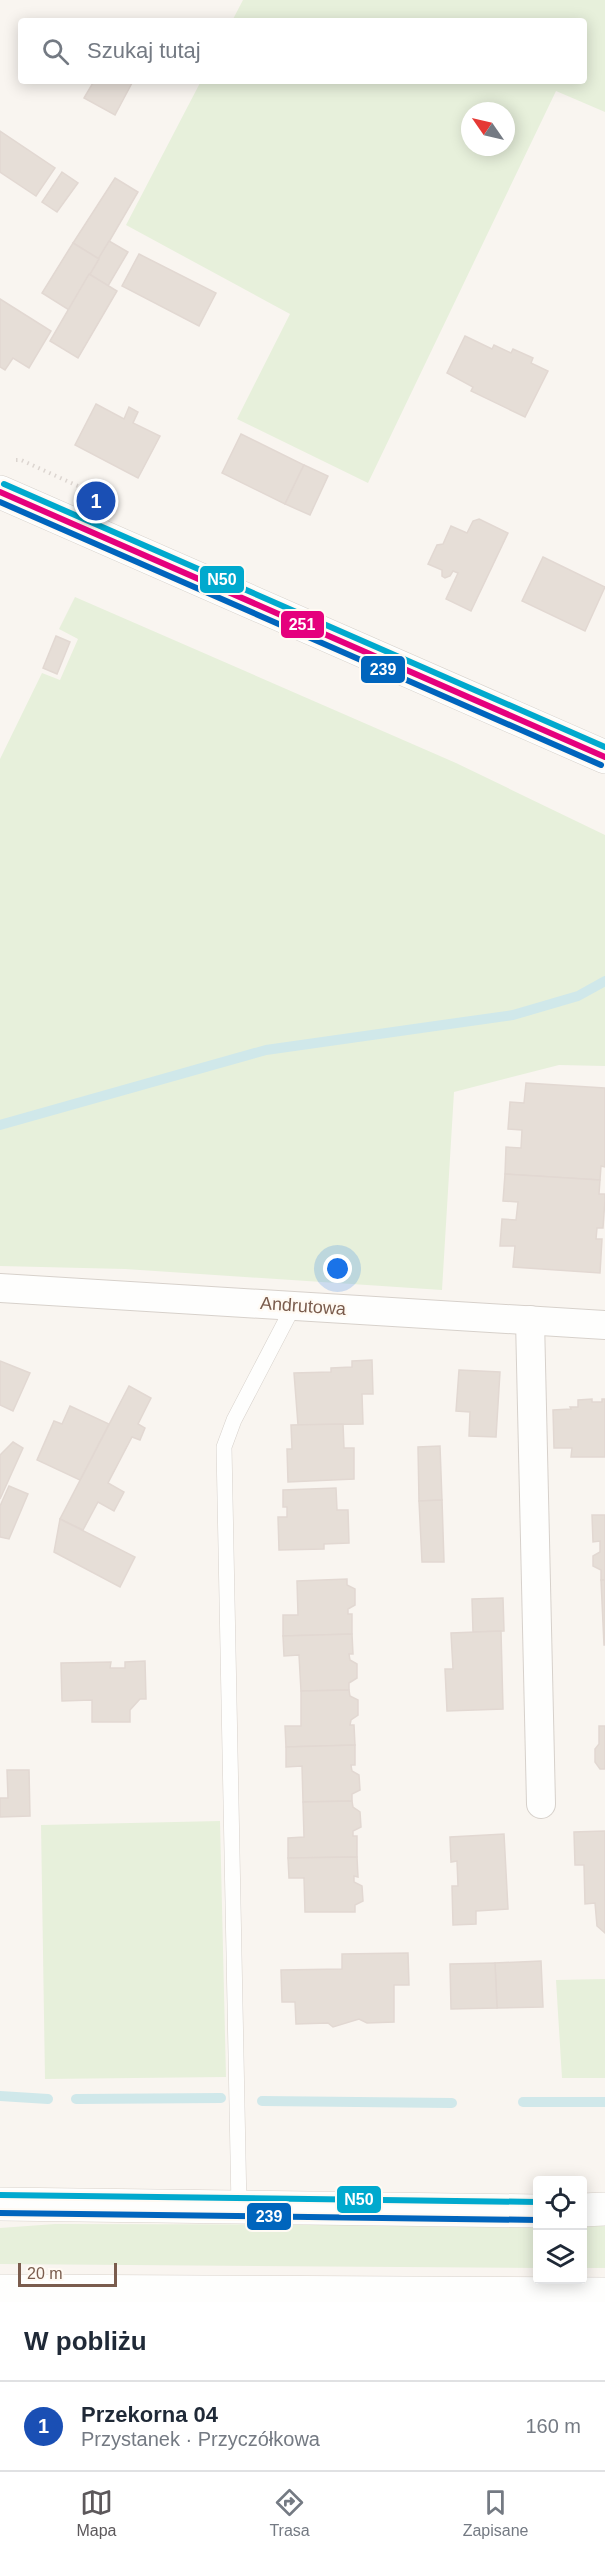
<!DOCTYPE html>
<html lang="pl">
<head>
<meta charset="utf-8">
<style>
  body { margin:0; font-family:Arial,sans-serif; background:#f6f6f7; color:#1f2937 }
  .controls { position:absolute; right:18px; bottom:18px; display:grid; overflow:hidden; border-radius:6px; box-shadow:0 3px 15px #0003 }
  .controls button { width:54px; height:54px; display:grid; place-items:center; padding:0; border:0; border-bottom:2px solid #e0e1e3; background:#fff; color:#1f2937; font:30px sans-serif }
  .compass { position:absolute; left:461px; top:102px; width:54px; height:54px; border-radius:50%; background:#fff; box-shadow:0 3px 15px #0003; rotate:304deg }
  .scale { position:absolute; left:18px; bottom:15px; width:99px; box-sizing:border-box; padding-left:6px; border:3px solid #7a5c4d; border-top:0; font-size:16px; line-height:21px; white-space:nowrap; color:#7a5c4d; -webkit-text-stroke:4px #fffaf3; paint-order:stroke }
  .you { position:absolute; left:338px; top:1269px; width:21px; height:21px; margin:-15px; border:4px solid #fff; border-radius:50%; background:#1a73e8; box-shadow:0 0 0 9px #1a73e833 }
  .badge { display:grid; place-items:center; width:39px; height:39px; border-radius:50%; background:#5c585b; color:#fff; font-size:20px; font-weight:700 }
  .pin { position:absolute; translate:-50% -50%; border:3px solid #fff; box-shadow:0 2px 6px #0006 }
  .list { margin:0; padding:0; list-style:none }
  h2 { display:flex; justify-content:space-between; align-items:center; height:78px; margin:0; padding:0 24px; font-size:26px }
  h2 small { font-size:20px; font-weight:400; color:#747a83 }
  .list li { display:grid; grid-template-columns:39px 1fr auto; gap:18px; align-items:center; box-sizing:border-box; height:90px; padding:0 24px; border-top:2px solid #e0e1e3 }
  .list b { display:block; font-size:22px; white-space:nowrap }
  .list p { margin:0; font-size:20px; white-space:nowrap; color:#747a83 }
  .list em { font-size:20px; font-style:normal; color:#747a83 }
  .icon { flex:none; width:33px; height:33px; fill:none; stroke:currentColor; stroke-width:2; stroke-linecap:round; stroke-linejoin:round }
  .map { position:relative; flex:none; width:605px; height:2302px; overflow:hidden }
  .search { position:absolute; background:#fff; box-shadow:0 3px 15px #0003; left:18px; right:18px; top:18px; height:66px; display:flex; align-items:center; gap:15px; box-sizing:border-box; padding:0 21px; border-radius:6px; color:#747a83; font-size:22px }
  .sheet { height:168px; background:#fff }
  nav { display:flex; justify-content:space-around; align-items:center; box-sizing:border-box; height:84px; border-top:2px solid #e0e1e3; background:#fff; font-size:16px; color:#747a83 }
  nav a { display:grid; justify-items:center; gap:3px }
  nav .on { color:#5c585b }
  .map>svg:first-child { display:block }
</style>
</head>
<body>
<div class="map">
<svg width="605" height="2302" viewBox="0 0 605 2302">
  <rect width="100%" height="100%" fill="#f9f5f0"/>
  <!-- green -->
  <g fill="#e7f0db" fill-rule="evenodd">
    <path d="M243 0H605V112L556 91 368 483 237 419 290 314 126 225 201 81H584V21H232ZM470 111H506V147H470Z"/>
    <polygon points="75,597 456,763 605,835 605,1066 559,1065 454,1092 442,1290 125,1269 0,1266 0,759 42,673 60,680 78,639 59,629"/>
    <polygon points="220,1821 226,2077 45,2079 41,1825"/>
    <polygon points="605,1979 605,2078 562,2078 556,1980"/>
    <polygon points="55,2224 537,2225 537,2268 0,2264 0,2228"/>
    <polygon points="582,2225 605,2225 605,2268 583,2268"/>
  </g>
  <g fill="none" stroke-linecap="round" stroke-linejoin="round">
    <!-- stream -->
    <g stroke="#d0e8ea" stroke-width="10">
      <polyline points="0,1125 266,1050 513,1015 578,996 605,981"/>
      <polyline points="0,2096 48,2099"/>
      <polyline points="76,2099 221,2098"/>
      <polyline points="262,2101 452,2103"/>
      <polyline points="523,2102 605,2102"/>
    </g>
  </g>
  <!-- building -->
  <g fill="#e6ded7" stroke="#e2d8d2" stroke-width="1.5">
    <polygon points="94,81 133,81 115,115 84,98"/>
    <polygon points="0,131 55,168 36,196 0,172"/>
    <polygon points="62,172 78,183 57,212 42,202"/>
    <polygon points="115,178 138,192 99,259 73,243"/>
    <polygon points="109,241 128,252 108,286 89,274"/>
    <polygon points="73,243 99,259 69,310 42,293"/>
    <polygon points="139,254 216,293 199,326 122,286"/>
    <polygon points="89,274 117,291 78,358 50,341"/>
    <polygon points="0,299 51,331 29,368 13,358 5,370 0,367"/>
    <polygon points="465,336 492,349 494,345 511,353 513,349 533,358 531,363 548,371 525,417 471,391 473,387 447,373"/>
    <polygon points="96,404 124,419 129,407 138,412 133,423 160,436 138,478 75,445"/>
    <polygon points="241,434 304,465 285,504 222,473"/>
    <polygon points="304,465 328,476 310,515 285,504"/>
    <polygon points="479,519 508,533 471,611 446,599 458,573 453,571 450,576 445,578 442,576 442,570 428,564 437,545 443,544 451,526 467,533 473,521"/>
    <polygon points="543,557 605,587 585,631 522,601"/>
    <polygon points="56,636 70,642 57,674 43,668"/>
    <polygon points="526,1083 605,1088 605,1167 601,1166 600,1180 505,1174 506,1147 521,1148 522,1130 508,1129 510,1102 524,1103"/>
    <polygon points="505,1174 600,1180 599,1194 605,1194 605,1199 603,1228 597,1228 596,1239 602,1239 600,1273 513,1267 515,1246 500,1246 502,1219 516,1220 518,1202 503,1201"/>
    <polygon points="372,1360 373,1394 362,1394 363,1424 298,1425 294,1373 331,1372 331,1368 352,1367 352,1361"/>
    <polygon points="0,1361 30,1373 13,1411 0,1405"/>
    <polygon points="459,1370 500,1372 496,1437 469,1436 470,1412 456,1411"/>
    <polygon points="129,1386 151,1398 138,1424 145,1428 140,1440 132,1437 108,1483 124,1492 114,1511 98,1502 83,1530 60,1519"/>
    <polygon points="592,1399 592,1402 602,1402 602,1399 605,1399 605,1457 571,1457 572,1448 554,1448 553,1410 571,1409 570,1407 578,1407 578,1400"/>
    <polygon points="70,1406 109,1424 80,1480 37,1460 54,1421 62,1424"/>
    <polygon points="343,1424 344,1448 354,1448 354,1479 288,1482 287,1449 292,1449 291,1425"/>
    <polygon points="13,1442 23,1448 0,1499 0,1455"/>
    <polygon points="440,1446 442,1500 419,1501 418,1447"/>
    <polygon points="9,1486 28,1494 9,1539 0,1537 0,1506"/>
    <polygon points="336,1488 337,1510 348,1510 349,1543 324,1544 324,1549 279,1550 278,1517 287,1517 287,1507 283,1507 283,1490"/>
    <polygon points="442,1500 444,1562 422,1562 419,1501"/>
    <polygon points="592,1515 605,1515 605,1580 601,1580 601,1570 593,1566 593,1556 600,1552 600,1541 593,1542"/>
    <polygon points="60,1519 135,1557 120,1587 54,1552"/>
    <polygon points="347,1579 347,1585 355,1589 355,1605 348,1609 348,1614 352,1614 352,1634 283,1636 283,1615 298,1615 297,1581"/>
    <polygon points="601,1580 605,1580 605,1645 604,1645"/>
    <polygon points="503,1598 504,1631 473,1632 472,1599"/>
    <polygon points="501,1631 503,1709 447,1711 445,1669 453,1669 451,1633"/>
    <polygon points="352,1634 353,1654 349,1654 350,1660 357,1664 357,1678 349,1683 349,1690 301,1691 299,1655 284,1656 283,1636"/>
    <polygon points="145,1661 146,1699 140,1699 130,1710 130,1722 92,1722 92,1700 62,1701 61,1663 111,1662 110,1668 125,1668 125,1662"/>
    <polygon points="349,1690 350,1696 358,1700 358,1715 351,1720 350,1725 354,1725 355,1745 286,1747 285,1726 301,1726 301,1691"/>
    <polygon points="599,1726 605,1726 605,1769 600,1769 595,1762 595,1749 599,1744"/>
    <polygon points="355,1745 355,1765 351,1765 352,1771 359,1775 360,1790 352,1794 352,1801 303,1802 302,1766 286,1767 286,1747"/>
    <polygon points="7,1770 29,1770 30,1816 0,1817 0,1798 8,1798"/>
    <polygon points="352,1801 353,1807 360,1812 361,1827 353,1831 353,1836 357,1836 357,1857 288,1858 288,1838 304,1837 303,1802"/>
    <polygon points="605,1831 605,1933 597,1926 595,1903 585,1904 584,1865 575,1865 574,1832"/>
    <polygon points="504,1834 508,1909 476,1911 476,1924 453,1925 452,1886 458,1886 457,1861 451,1862 450,1837"/>
    <polygon points="357,1857 358,1877 354,1876 354,1882 362,1886 363,1901 355,1905 355,1912 305,1912 304,1878 289,1878 288,1858"/>
    <polygon points="408,1953 409,1985 394,1985 394,2022 367,2023 359,2019 333,2027 328,2023 296,2024 295,2002 282,2002 281,1970 342,1969 342,1954"/>
    <polygon points="541,1961 543,2007 497,2008 495,1963"/>
    <polygon points="495,1963 497,2008 451,2009 450,1964"/>
  </g>
  <g fill="none" stroke-linecap="round" stroke-linejoin="round">
    <!-- service casing -->
    <g stroke="#d7d1cb" stroke-width="16">
      <polyline id="service" points="239,2207 224,1447 234,1420 294,1305"/>
    </g>
    <!-- minor casing -->
    <g stroke="#d7d1cb" stroke-width="30">
      <g id="minor">
        <polyline points="0,1288 605,1325"/>
        <polyline points="530,1320 541,1804"/>
      </g>
    </g>
    <!-- tertiary casing -->
    <g stroke="#d7d1cb" stroke-width="34">
      <polyline id="tertiary" points="0,492 605,757"/>
    </g>
    <!-- secondary casing -->
    <g stroke="#d9d2cb" stroke-width="34">
      <g id="secondary">
        <polyline points="0,2204 538,2211"/>
        <polyline points="582,2210 605,2209"/>
        <polyline points="0,2291 605,2294"/>
      </g>
    </g>
    <!-- path -->
    <polyline stroke="#dcd5d0" stroke-width="4" stroke-dasharray="1.5 4.5" stroke-linecap="butt" points="16,460 21,460 113,502"/>
    <!-- service -->
    <use href="#service" stroke="#fefefd" stroke-width="15"/>
    <!-- minor -->
    <use href="#minor" stroke="#fefefd" stroke-width="28"/>
    <!-- tertiary -->
    <use href="#tertiary" stroke="#fefefd" stroke-width="33"/>
    <!-- secondary -->
    <use href="#secondary" stroke="#fefefd" stroke-width="33"/>
    <!-- bus-1 casing -->
    <g stroke="#fffaf3" stroke-width="10">
      <polyline id="bus-1" points="0,492 605,757"/>
    </g>
    <!-- bus-2 casing -->
    <g stroke="#fffaf3" stroke-width="10">
      <g id="bus-2">
        <polyline points="0,502 601,765"/>
        <polyline points="0,2213 538,2220"/>
      </g>
    </g>
    <!-- bus-3 casing -->
    <g stroke="#fffaf3" stroke-width="10">
      <g id="bus-3">
        <polyline points="4,484 605,747"/>
        <polyline points="0,2195 538,2202"/>
      </g>
    </g>
    <!-- bus-1 -->
    <use href="#bus-1" stroke="#e5007d" stroke-width="6"/>
    <!-- bus-2 -->
    <use href="#bus-2" stroke="#0065bd" stroke-width="6"/>
    <!-- bus-3 -->
    <use href="#bus-3" stroke="#00a9ce" stroke-width="6"/>
  </g>
  <g text-anchor="middle" stroke-width="4.5" stroke-linejoin="round" paint-order="stroke">
    <!-- street labels -->
    <g font-size="18" fill="#7a5c4d" stroke="#fffaf3">
      <text transform="translate(303 1306) rotate(4)" y="6">Andrutowa</text>
    </g>
  </g>
  <g stroke="#fffaf3" stroke-width="2">
    <rect x="199" y="565" width="46" height="29" rx="6" fill="#00a9ce"/>
    <rect x="280" y="610" width="45" height="29" rx="6" fill="#e5007d"/>
    <rect x="360" y="655" width="46" height="29" rx="6" fill="#0065bd"/>
    <rect x="336" y="2185" width="46" height="29" rx="6" fill="#00a9ce"/>
    <rect x="246" y="2202" width="46" height="29" rx="6" fill="#0065bd"/>
  </g>
  <g font-size="16" text-anchor="middle" font-weight="bold" fill="#fff">
    <text x="222" y="585">N50</text>
    <text x="302" y="630">251</text>
    <text x="383" y="675">239</text>
    <text x="359" y="2205">N50</text>
    <text x="269" y="2222">239</text>
  </g>
</svg>
<div class="controls">
<button><svg class="icon" aria-label="locate" viewBox="0 0 24 24"><circle cx="12" cy="12" r="6"/><path d="M12 2v4M12 18v4M2 12h4M18 12h4"/></svg></button>
<button><svg class="icon" aria-label="layers" viewBox="0 0 24 24"><path d="M12 4l9 5-9 5-9-5zM3 14l9 5 9-5"/></svg></button>
</div>
<svg class="compass" viewBox="-18 -18 36 36"><path d="M0-13l5 13h-10z" fill="#e53935"/><path d="M0 13l5-13h-10z" fill="#747a83"/></svg>
<div class="scale">20 m</div>
<div class="you"></div>
<div class="pin badge" style="left:96px;top:501px;background:#1a4fb4">1</div>
<div class="search"><svg class="icon" aria-label="search" viewBox="0 0 24 24"><circle cx="10" cy="10" r="6"/><path d="M15 15l6 6"/></svg>Szukaj tutaj</div>
</div>
<section class="sheet">
<h2>W pobliżu<small></small></h2>
<ul class="list">
<li><span class="badge" style="background:#1a4fb4">1</span><div><b>Przekorna 04</b><p>Przystanek · Przyczółkowa</p></div><em>160 m</em></li>
</ul>
</section>
<nav>
<a class="on"><svg class="icon" aria-label="map" viewBox="0 0 24 24"><path d="M3 6l6-2 6 2 6-2v14l-6 2-6-2-6 2zM9 4v14M15 6v14"/></svg>Mapa</a>
<a><svg class="icon" aria-label="directions" viewBox="0 0 24 24"><path d="M12 3l9 9-9 9-9-9zM9 14v-3h6M13 9l2 2-2 2"/></svg>Trasa</a>
<a><svg class="icon" aria-label="saved" viewBox="0 0 24 24"><path d="M7 4h10v16l-5-4-5 4z"/></svg>Zapisane</a>
</nav>
</body>
</html>
